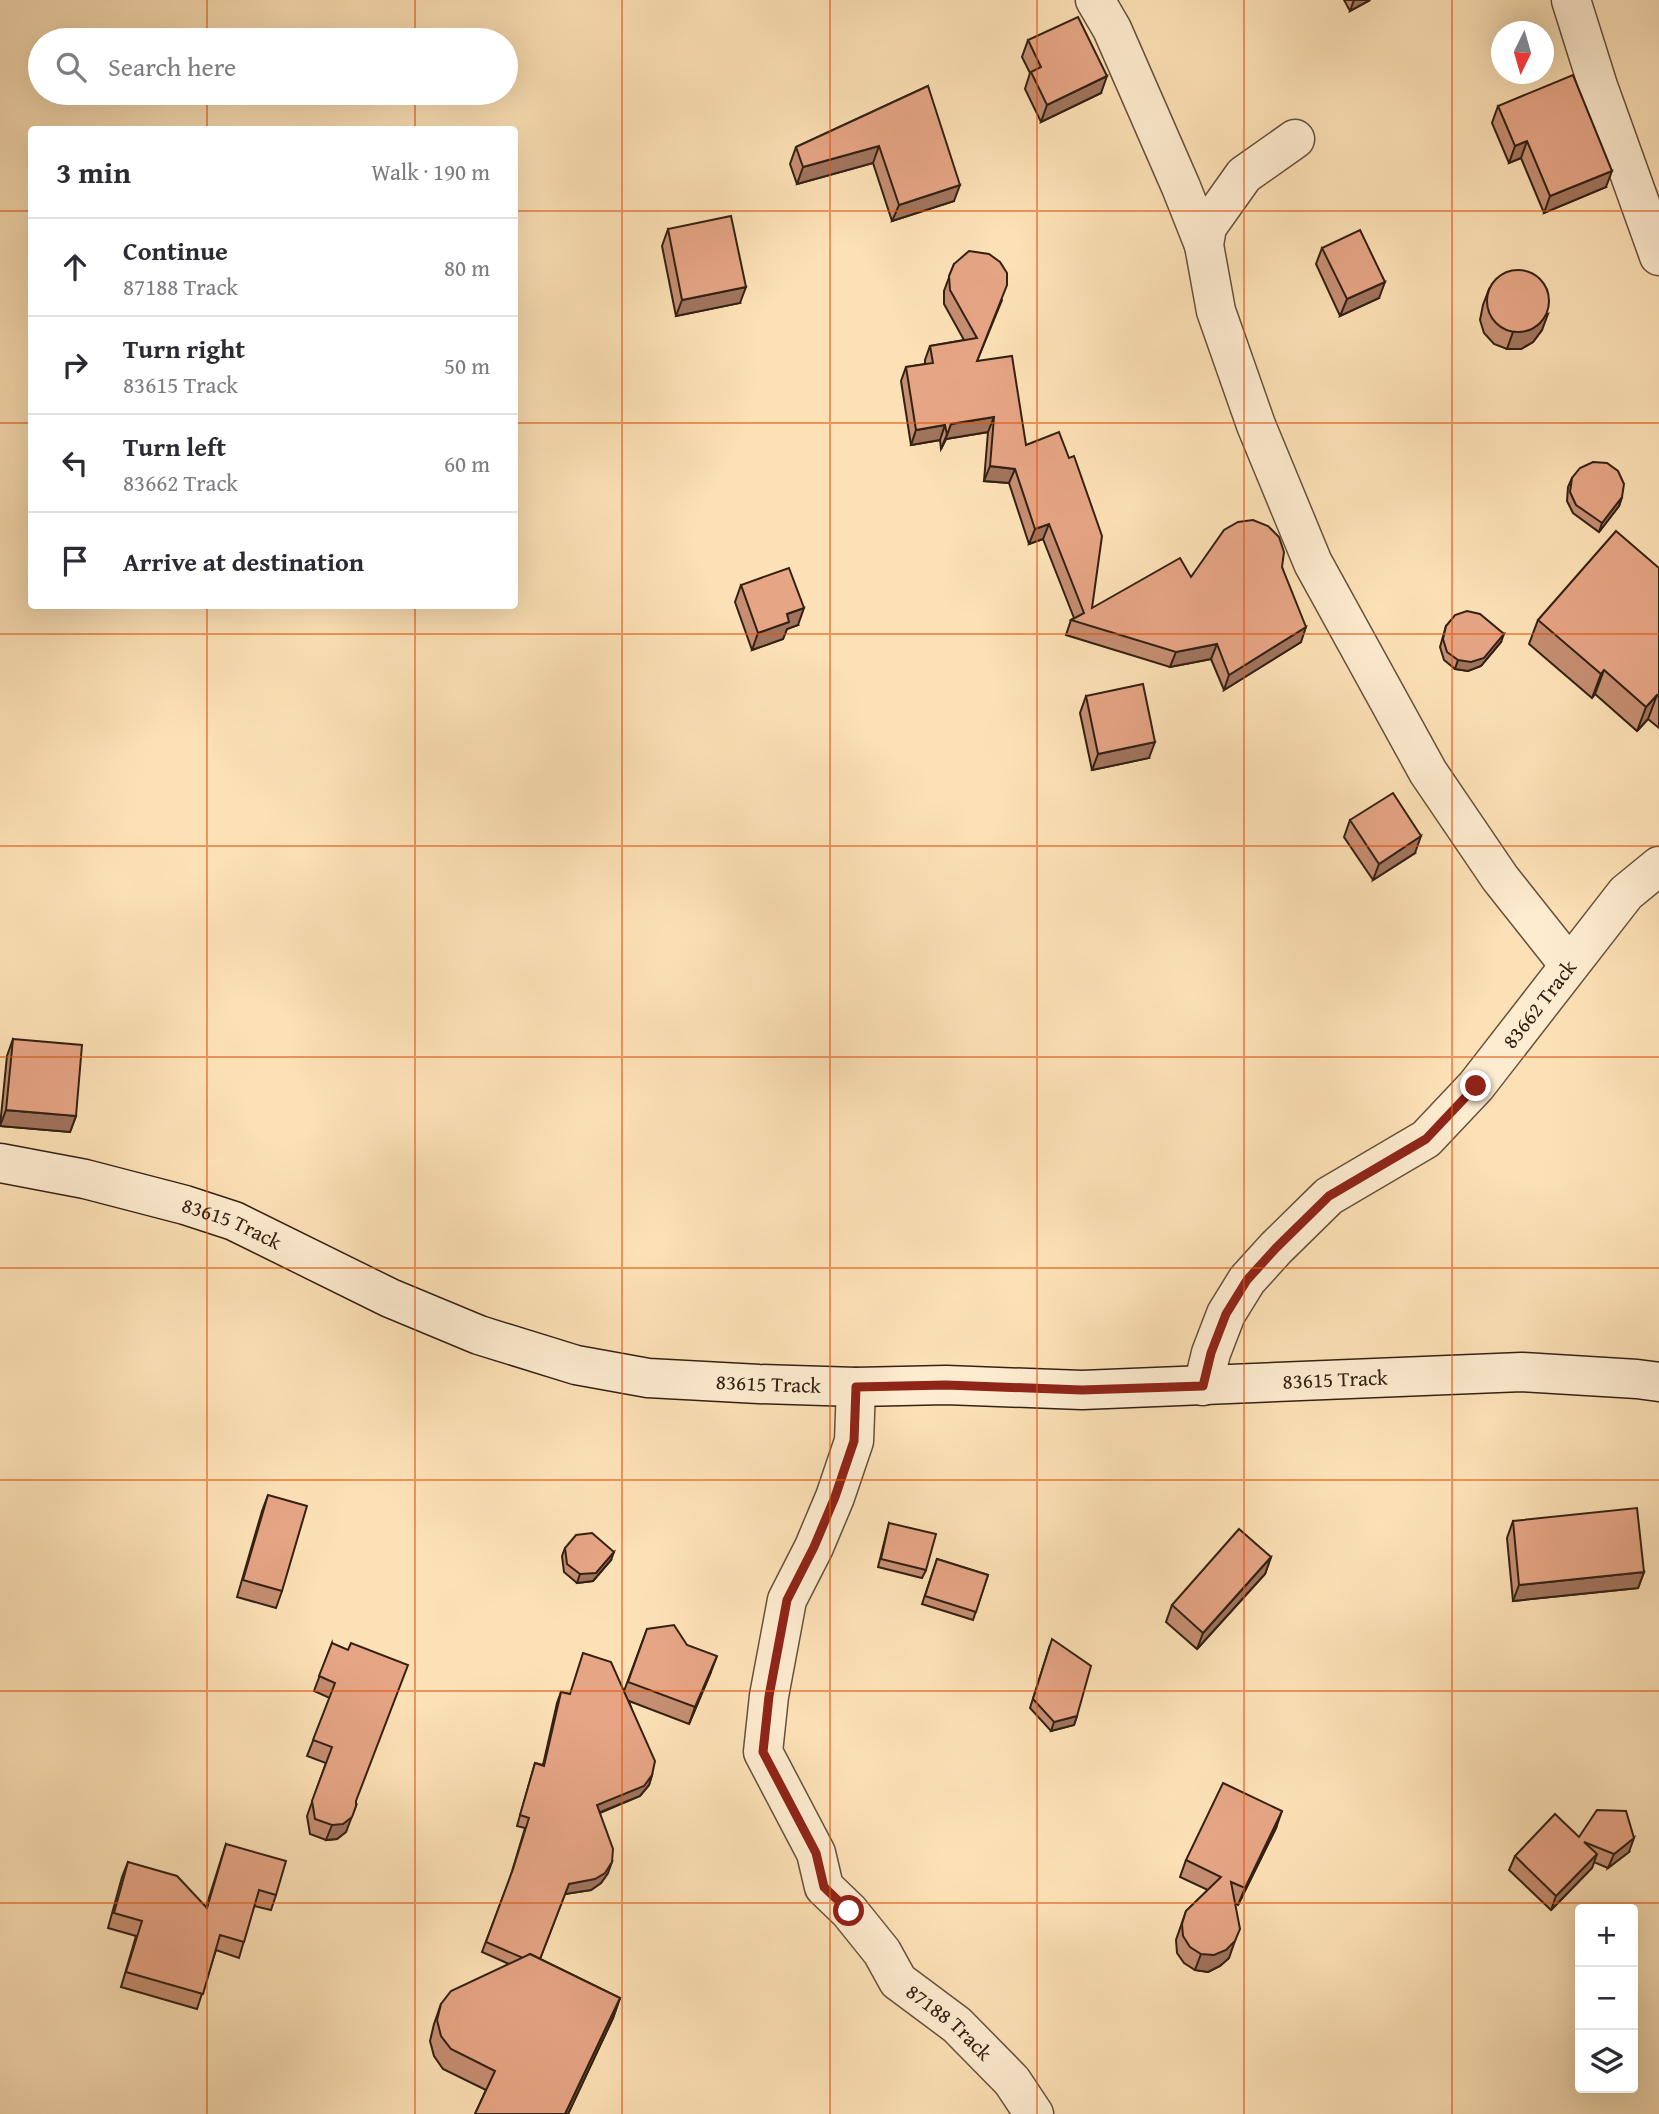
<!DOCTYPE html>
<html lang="en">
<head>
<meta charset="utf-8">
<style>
  body { margin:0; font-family:"Gentium Book Plus",serif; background:#f2f2f3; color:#2b2b33 }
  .controls { position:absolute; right:21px; bottom:21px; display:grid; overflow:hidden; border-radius:7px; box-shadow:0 7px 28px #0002 }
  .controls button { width:63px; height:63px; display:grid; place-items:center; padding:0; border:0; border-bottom:2px solid #e1e1e2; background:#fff; color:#2b2b33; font:35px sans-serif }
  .compass { position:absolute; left:1491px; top:21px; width:63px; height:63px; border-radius:50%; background:#fff; box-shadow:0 7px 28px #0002; rotate:185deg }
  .stop { position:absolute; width:21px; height:21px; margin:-16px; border:5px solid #8f2418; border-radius:50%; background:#fff }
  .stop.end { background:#8f2418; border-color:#fff; box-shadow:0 2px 7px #0008 }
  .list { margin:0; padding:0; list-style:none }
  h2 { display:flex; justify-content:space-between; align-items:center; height:91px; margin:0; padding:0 28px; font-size:30px }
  h2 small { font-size:23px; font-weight:400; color:#7c7c81 }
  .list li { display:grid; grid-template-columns:46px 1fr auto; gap:21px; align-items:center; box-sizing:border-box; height:98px; padding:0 28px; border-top:2px solid #e1e1e2 }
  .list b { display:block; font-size:26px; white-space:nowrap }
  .list p { margin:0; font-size:23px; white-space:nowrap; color:#7c7c81 }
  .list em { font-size:23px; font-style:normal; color:#7c7c81 }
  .icon { flex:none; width:38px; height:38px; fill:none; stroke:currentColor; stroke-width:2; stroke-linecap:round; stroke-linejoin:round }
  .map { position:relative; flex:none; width:1659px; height:2114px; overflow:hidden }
  .search { position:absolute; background:#fff; box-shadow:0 7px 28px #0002; left:28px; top:28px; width:490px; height:77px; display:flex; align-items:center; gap:18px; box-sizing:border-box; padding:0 24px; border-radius:38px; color:#7c7c81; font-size:26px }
  .panel { position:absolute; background:#fff; box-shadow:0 7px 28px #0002; left:28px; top:126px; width:490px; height:483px; border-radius:7px }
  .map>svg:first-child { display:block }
</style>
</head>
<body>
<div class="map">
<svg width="1659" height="2114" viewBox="0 0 1659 2114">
  <rect width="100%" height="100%" fill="#fde1b6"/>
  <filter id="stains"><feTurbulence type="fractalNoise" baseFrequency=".00286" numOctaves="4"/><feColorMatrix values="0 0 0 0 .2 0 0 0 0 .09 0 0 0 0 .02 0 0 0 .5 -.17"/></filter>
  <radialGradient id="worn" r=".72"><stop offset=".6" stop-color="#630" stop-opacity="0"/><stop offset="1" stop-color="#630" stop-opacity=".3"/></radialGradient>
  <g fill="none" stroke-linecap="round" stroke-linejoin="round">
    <!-- street casing -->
    <g stroke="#66513c" stroke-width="41">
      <g id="street">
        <polyline points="1095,0 1112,29 1181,187 1204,245"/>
        <polyline points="1571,0 1598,86 1659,256"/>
        <polyline points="1295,139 1244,175 1207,227 1204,245 1216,311 1256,425 1313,563 1428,772 1500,878 1569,965"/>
        <path id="s1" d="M1203 1386 1211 1353 1226 1314 1247 1280 1276 1248 1329 1196 1426 1139 1476 1086 1626 893 1659 866"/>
        <path id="s2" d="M856 1387 854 1441 835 1497 814 1547 787 1600 769 1696 763 1752 816 1853 824 1887 849 1911 882 1952 898 1981 957 2025 1012 2081 1034 2114"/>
      </g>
    </g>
    <!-- secondary casing -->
    <g stroke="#332114" stroke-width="41">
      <g id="secondary">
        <path id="s3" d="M0 1163 85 1179 185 1205 234 1221 390 1298 479 1335 576 1365 648 1378 759 1384 856 1387 946 1385 1082 1390 1522 1372 1637 1379 1659 1382"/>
      </g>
    </g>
    <!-- street -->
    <use href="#street" stroke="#feecd0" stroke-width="38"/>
    <!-- secondary -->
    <use href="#secondary" stroke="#feecd0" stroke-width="38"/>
  </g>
  <!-- wall -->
  <g fill="#c68e72" stroke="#332114" stroke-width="2">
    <polygon points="1344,0 1370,0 1350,11"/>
    <polygon points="1028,40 1101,93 1041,122 1025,89 1030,73 1022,57"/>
    <polygon points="928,86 954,201 892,221 873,163 797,184 790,164 796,147"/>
    <polygon points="1498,106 1606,187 1544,213 1521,158 1509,163 1492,123"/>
    <polygon points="668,229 740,303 676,316 662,246"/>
    <polygon points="1322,248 1379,298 1340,316 1316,264"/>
    <polygon points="954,264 1002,300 977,361 1026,445 1092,608 1191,577 1282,567 1301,642 1224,690 1211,659 1170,667 1066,635 1071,620 1074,618 1043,539 1029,544 1009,483 984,481 988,432 946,439 941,449 940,440 911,445 901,381 906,367 925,364 925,360 930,346 964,340 944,304 944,291"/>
    <polygon points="1489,289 1542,330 1533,342 1521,349 1507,349 1494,344 1484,333 1480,320 1483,305"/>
    <polygon points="1572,478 1622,497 1619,506 1599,532 1573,513 1567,501 1568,487"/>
    <polygon points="1659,568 1659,728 1648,719 1637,731 1595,694 1592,698 1529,644 1538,620"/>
    <polygon points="741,585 798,625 787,629 783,639 752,650 735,602"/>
    <polygon points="1446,626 1501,642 1481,666 1468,671 1455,669 1444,660 1440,647"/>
    <polygon points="1086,696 1149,758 1092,770 1080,713"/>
    <polygon points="1350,820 1415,853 1373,880 1344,837"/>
    <polygon points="13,1039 76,1116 70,1132 0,1126 7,1056"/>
    <polygon points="268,1495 282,1591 276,1608 237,1597 262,1511"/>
    <polygon points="1513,1521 1644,1572 1638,1588 1513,1601 1507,1538"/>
    <polygon points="889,1523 926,1570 922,1578 878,1567"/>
    <polygon points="565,1548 611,1560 593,1581 577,1583 564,1572 562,1556"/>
    <polygon points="1271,1557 1265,1574 1197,1649 1166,1622 1172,1605"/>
    <polygon points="937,1559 988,1575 973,1620 922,1604"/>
    <polygon points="647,1629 687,1645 711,1672 689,1724 629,1701 652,1775 649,1785 640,1796 600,1813 608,1873 601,1883 591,1890 565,1894 540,1959 620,1998 613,2018 568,2114 475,2114 486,2090 443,2069 434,2056 430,2041 434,2024 441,2004 509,1964 482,1952 510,1878 525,1828 517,1826 535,1763 543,1765 557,1703 561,1692 569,1694 624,1691"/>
    <polygon points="332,1643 356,1801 346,1832 337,1839 326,1840 310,1834 307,1816 326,1763 307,1756 330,1698 314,1691"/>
    <polygon points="1049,1648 1077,1716 1074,1725 1051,1731 1030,1708"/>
    <polygon points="1276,1828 1238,1905 1235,1903 1229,1958 1220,1966 1208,1972 1195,1970 1184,1963 1177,1953 1176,1940 1186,1911 1208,1890 1180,1877 1186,1860"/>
    <polygon points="1579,1837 1629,1852 1608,1868 1594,1862 1592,1868 1551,1910 1509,1870 1515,1856"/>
    <polygon points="226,1844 276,1895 271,1910 254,1906 239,1958 216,1950 197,2009 121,1987 136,1936 108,1928 122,1877 128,1862 206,1907"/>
  </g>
  <!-- shaded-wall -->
  <g fill="#a1745d" stroke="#332114" stroke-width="2">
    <polygon points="1354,0 1370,0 1350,11"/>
    <polygon points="1107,76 1101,93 1041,122 1047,105"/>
    <polygon points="1527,141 1521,158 1509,163 1515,146"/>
    <polygon points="879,146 873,163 797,184 803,167"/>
    <polygon points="1612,171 1606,187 1544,213 1550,196"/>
    <polygon points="960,185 954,201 892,221 899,205"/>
    <polygon points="1385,282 1379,298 1340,316 1347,299"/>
    <polygon points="746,287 740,303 676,316 682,300"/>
    <polygon points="1548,314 1542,330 1533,342 1521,349 1507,349 1513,332"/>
    <polygon points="994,417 988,432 946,439 941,449 951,424"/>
    <polygon points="945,425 940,440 911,445 916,430"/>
    <polygon points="990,466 1015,469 1009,483 984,481"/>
    <polygon points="1622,497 1619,506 1599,532 1602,523"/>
    <polygon points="1049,524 1043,539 1029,544 1035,529"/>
    <polygon points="804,608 798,625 787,629 783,639 752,650 758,633 787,614"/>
    <polygon points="1306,627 1301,642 1224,690 1229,675"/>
    <polygon points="1504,634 1501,642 1481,666 1468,671 1455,669 1458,660"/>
    <polygon points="1217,644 1211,659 1170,667 1176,652"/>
    <polygon points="1604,670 1595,694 1592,698 1601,674"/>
    <polygon points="1657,695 1648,719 1637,731 1646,707"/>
    <polygon points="1155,742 1149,758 1092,770 1098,754"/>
    <polygon points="1421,836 1415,853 1373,880 1379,864"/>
    <polygon points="6,1110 76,1116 70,1132 0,1126"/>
    <polygon points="614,1552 611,1560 593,1581 577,1583 580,1574"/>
    <polygon points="1271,1557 1265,1574 1197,1649 1203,1633"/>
    <polygon points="1644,1572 1638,1588 1513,1601 1519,1585"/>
    <polygon points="717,1656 711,1672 689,1724 695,1707"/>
    <polygon points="1077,1716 1074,1725 1051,1731 1054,1722"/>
    <polygon points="652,1775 649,1785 640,1796 593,1815 597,1805"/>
    <polygon points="356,1806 346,1832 337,1839 326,1840 332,1825"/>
    <polygon points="1282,1811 1276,1828 1238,1905 1245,1888"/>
    <polygon points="1634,1838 1629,1852 1608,1868 1614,1854"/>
    <polygon points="1597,1854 1592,1868 1551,1910 1556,1896"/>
    <polygon points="612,1862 608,1873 601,1883 591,1890 565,1894 569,1884"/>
    <polygon points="1235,1941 1229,1958 1220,1966 1208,1972 1195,1970 1201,1954"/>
    <polygon points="620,1998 613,2018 568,2114 565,2114"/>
  </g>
  <!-- building -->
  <g fill="#e6a585" stroke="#332114" stroke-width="2">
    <polygon points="1078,17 1107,76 1047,105 1031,72 1041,67 1028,40"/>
    <polygon points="1573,75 1612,171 1550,196 1527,141 1515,146 1498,106"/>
    <polygon points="928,86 960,185 899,205 879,146 803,167 796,147"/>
    <polygon points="731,216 746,287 682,300 668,229"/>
    <polygon points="1360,230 1385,282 1347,299 1322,248"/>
    <polygon points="969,251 989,254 1000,262 1007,273 1007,285 977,361 1012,356 1026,445 1059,432 1069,458 1074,456 1102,536 1092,608 1180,558 1191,577 1224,530 1238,522 1253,520 1268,526 1279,537 1284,552 1282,567 1306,627 1229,675 1217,644 1176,652 1071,620 1084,613 1049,524 1035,529 1015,469 990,466 994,417 951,424 947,435 945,425 916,430 906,367 933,363 930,346 977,338 950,290 949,276 954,264"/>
    <circle cx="1518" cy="301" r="31"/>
    <polygon points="1593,462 1607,463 1618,471 1624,484 1622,497 1602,523 1576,505 1570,492 1572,478 1580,468"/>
    <polygon points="1616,531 1659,568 1659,697 1657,695 1646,707 1604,670 1601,674 1538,620"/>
    <polygon points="789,568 804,608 787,614 789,622 758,633 741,585"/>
    <polygon points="1467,611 1480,614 1504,634 1484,658 1471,662 1458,660 1447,652 1443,639 1446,626 1455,615"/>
    <polygon points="1143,684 1155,742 1098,754 1086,696"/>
    <polygon points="1393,793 1421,836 1379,864 1350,820"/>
    <polygon points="13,1039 82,1045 76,1116 6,1110"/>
    <polygon points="268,1495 307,1506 282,1591 243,1580"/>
    <polygon points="1637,1508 1644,1572 1519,1585 1513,1521"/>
    <polygon points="889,1523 936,1534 926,1570 881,1559"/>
    <polygon points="1239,1529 1271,1557 1203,1633 1172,1605"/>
    <polygon points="592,1533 614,1552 596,1573 580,1574 567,1564 565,1548 576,1535"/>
    <polygon points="937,1559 988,1575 976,1612 925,1596"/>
    <polygon points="674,1625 687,1645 717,1656 695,1707 628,1682 647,1629"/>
    <polygon points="1052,1639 1091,1666 1077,1716 1054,1722 1033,1699"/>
    <polygon points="332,1643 348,1650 351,1643 408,1665 356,1801 356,1806 352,1817 343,1824 332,1825 315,1819 312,1801 332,1747 313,1740 335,1683 319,1676"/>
    <polygon points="583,1653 611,1662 655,1761 652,1775 644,1786 597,1805 613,1849 612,1862 605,1873 595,1879 569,1884 540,1959 530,1954 523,1958 486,1942 513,1869 529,1818 520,1815 535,1763 544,1766 561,1692 570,1694"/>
    <polygon points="1223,1783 1282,1811 1245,1888 1231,1882 1240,1929 1235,1941 1226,1950 1214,1955 1201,1954 1190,1947 1183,1936 1182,1924 1186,1911 1221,1877 1186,1860"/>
    <polygon points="1597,1810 1626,1811 1634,1838 1614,1854 1584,1842 1597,1854 1556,1896 1515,1856 1555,1814 1579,1837"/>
    <polygon points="226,1844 286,1861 276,1895 259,1890 244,1942 220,1935 203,1994 126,1972 142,1921 114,1913 128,1862 177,1876 207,1908"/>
    <polygon points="530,1954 620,1998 565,2114 475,2114 495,2071 451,2049 441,2036 437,2020 441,2004 451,1991"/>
  </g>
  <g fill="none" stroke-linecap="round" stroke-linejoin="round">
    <!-- route -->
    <polyline stroke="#8f2418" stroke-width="9" points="849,1911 824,1887 816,1853 763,1752 769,1696 787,1600 814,1547 835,1497 854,1441 856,1387 946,1385 1082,1390 1203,1386 1211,1353 1226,1314 1247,1280 1276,1248 1329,1196 1426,1139 1476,1086"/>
  </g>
  <!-- grid -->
  <path fill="none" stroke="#df560c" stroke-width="2" stroke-opacity="0.55" d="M207 0V40M415 0V40M622 0V2114M830 0V2114M1037 0V2114M1244 0V2114M1452 0V2114M207 93V130M415 93V130M0 211H32M514 211H1659M0 423H32M514 423H1659M207 606V2114M415 606V2114M0 634H1659M0 846H1659M0 1057H1659M0 1268H1659M0 1480H1659M0 1691H1659M0 1903H1659"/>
  <g text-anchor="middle" stroke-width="6" stroke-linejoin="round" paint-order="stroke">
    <!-- street labels -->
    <g font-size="21" fill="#332114" stroke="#feecd0">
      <text dy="7" stroke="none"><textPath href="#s1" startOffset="522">83662 Track</textPath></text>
      <text dy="7" stroke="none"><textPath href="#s3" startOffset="240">83615 Track</textPath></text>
      <text dy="7" stroke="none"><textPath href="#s3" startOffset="1374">83615 Track</textPath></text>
      <text dy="7" stroke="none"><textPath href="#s3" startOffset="807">83615 Track</textPath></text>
      <text dy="7" stroke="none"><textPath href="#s2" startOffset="716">87188 Track</textPath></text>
    </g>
  </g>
  <rect width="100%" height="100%" filter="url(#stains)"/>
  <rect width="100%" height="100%" fill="url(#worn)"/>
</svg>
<div class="controls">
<button>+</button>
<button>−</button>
<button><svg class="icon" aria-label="layers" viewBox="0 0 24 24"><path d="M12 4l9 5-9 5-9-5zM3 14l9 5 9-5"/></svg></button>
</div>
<svg class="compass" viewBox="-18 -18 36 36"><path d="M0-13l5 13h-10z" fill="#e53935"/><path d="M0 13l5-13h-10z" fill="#7c7c81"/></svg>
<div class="stop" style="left:849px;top:1911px"></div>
<div class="stop end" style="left:1476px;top:1086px"></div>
<div class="search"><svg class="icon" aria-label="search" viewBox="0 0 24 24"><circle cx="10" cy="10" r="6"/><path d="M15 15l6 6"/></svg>Search here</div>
<section class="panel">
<h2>3 min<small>Walk · 190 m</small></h2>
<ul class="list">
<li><svg class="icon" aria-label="ahead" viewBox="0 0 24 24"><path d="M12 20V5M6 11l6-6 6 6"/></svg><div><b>Continue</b><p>87188 Track</p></div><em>80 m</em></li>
<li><svg class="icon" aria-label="right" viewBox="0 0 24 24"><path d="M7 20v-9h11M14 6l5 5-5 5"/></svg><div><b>Turn right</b><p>83615 Track</p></div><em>50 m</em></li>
<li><svg class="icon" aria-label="left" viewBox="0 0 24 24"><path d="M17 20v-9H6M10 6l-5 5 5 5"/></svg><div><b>Turn left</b><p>83662 Track</p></div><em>60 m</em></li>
<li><svg class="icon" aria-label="arrive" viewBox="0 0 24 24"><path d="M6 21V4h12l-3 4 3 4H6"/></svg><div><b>Arrive at destination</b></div></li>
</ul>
</section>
</div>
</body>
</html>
